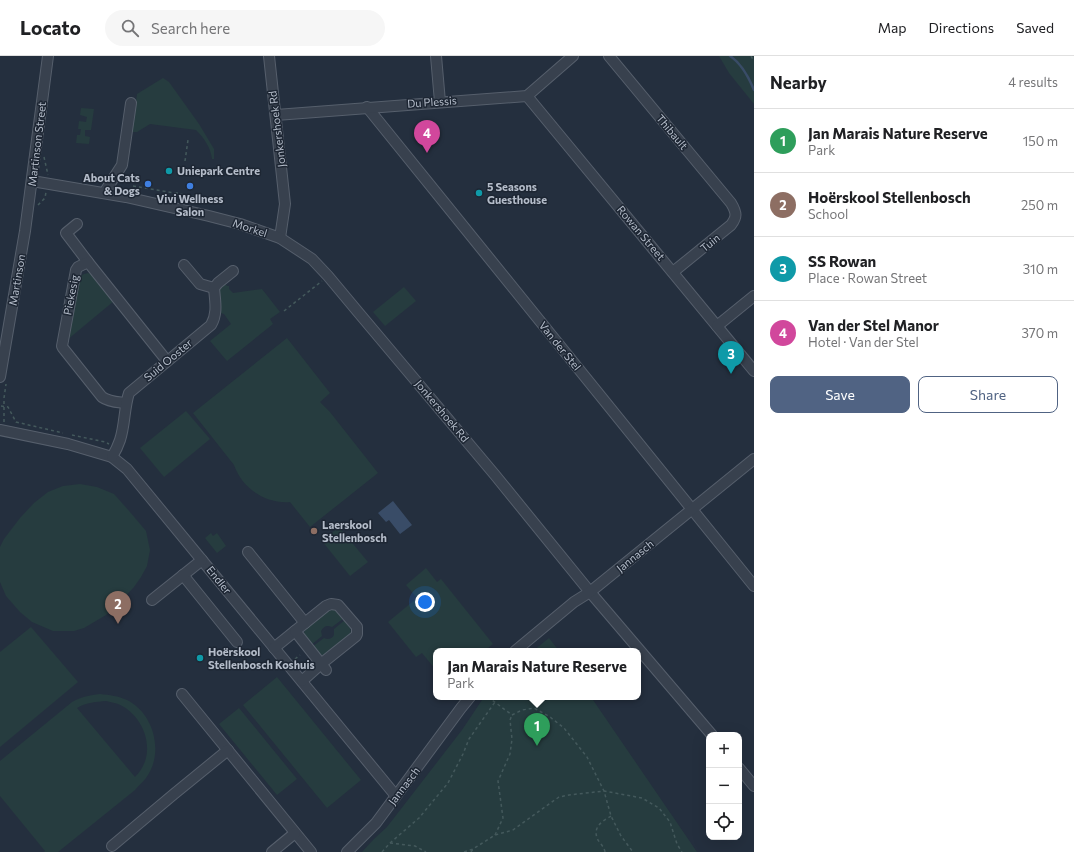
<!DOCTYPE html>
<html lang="en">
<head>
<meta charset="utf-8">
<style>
  body { margin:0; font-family:Commissioner,sans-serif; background:#f6f6f6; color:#202124 }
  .controls { position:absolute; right:12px; bottom:12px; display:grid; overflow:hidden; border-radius:8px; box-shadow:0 4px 16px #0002 }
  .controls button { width:36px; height:36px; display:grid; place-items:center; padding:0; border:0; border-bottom:1px solid #e0e0e0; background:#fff; color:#202124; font:20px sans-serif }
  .you { position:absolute; left:425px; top:546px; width:14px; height:14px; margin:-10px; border:3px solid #fff; border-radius:50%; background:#1a73e8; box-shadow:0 0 0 6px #1a73e833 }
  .badge { display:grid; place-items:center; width:26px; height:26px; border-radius:50%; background:#506383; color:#fff; font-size:13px; font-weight:700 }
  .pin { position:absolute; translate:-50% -33px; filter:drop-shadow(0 1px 2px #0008) }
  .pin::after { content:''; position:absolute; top:21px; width:14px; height:12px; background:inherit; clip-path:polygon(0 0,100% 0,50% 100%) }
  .popup { position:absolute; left:433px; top:592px; width:208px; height:52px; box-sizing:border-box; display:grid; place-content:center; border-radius:8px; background:#fff; filter:drop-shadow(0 1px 3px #0005); font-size:13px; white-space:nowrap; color:#757577 }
  .popup b { font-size:15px; color:#202124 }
  .popup::after { content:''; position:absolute; left:50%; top:100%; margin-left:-8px; border:8px solid transparent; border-top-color:#fff }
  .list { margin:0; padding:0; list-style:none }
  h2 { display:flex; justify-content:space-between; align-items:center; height:52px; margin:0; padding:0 16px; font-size:17px }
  h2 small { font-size:13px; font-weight:400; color:#757577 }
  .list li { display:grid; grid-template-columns:26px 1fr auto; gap:12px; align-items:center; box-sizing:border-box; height:64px; padding:0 16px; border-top:1px solid #e0e0e0 }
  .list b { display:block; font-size:15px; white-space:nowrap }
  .list p { margin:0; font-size:13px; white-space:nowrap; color:#757577 }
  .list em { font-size:13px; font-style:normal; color:#757577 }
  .actions { display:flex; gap:8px; padding:12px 16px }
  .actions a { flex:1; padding:9px 0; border:1px solid #506383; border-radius:8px; text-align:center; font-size:14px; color:#506383 }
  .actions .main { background:#506383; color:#fff }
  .icon { flex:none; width:22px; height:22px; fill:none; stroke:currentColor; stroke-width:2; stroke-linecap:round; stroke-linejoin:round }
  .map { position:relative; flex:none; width:754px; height:796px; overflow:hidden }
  header { display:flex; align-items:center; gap:24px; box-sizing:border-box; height:56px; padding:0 20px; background:#fff; border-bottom:1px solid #e0e0e0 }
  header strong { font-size:19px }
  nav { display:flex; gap:22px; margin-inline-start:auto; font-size:14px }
  .search { width:280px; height:36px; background:#f6f6f6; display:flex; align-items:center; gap:10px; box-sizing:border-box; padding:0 14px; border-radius:22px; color:#757577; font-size:15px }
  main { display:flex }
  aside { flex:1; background:#fff }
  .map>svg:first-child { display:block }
</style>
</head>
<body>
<header>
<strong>Locato</strong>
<div class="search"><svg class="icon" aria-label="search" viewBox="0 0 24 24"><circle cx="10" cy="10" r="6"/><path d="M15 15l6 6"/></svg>Search here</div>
<nav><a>Map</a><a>Directions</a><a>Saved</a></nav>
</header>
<main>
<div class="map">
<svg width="754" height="796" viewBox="0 0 754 796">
  <rect width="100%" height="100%" fill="#242f3e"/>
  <!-- green -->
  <g fill="#263c3f" fill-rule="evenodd">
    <polygon points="719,0 754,0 754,48 729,17"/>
    <path d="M163 22 169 26 199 68 214 93V103H212C211 92 204 82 196 74L150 68 137 76H132L137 38Z"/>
    <polygon points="81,52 94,53 91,74 85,74 85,80 90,81 89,88 76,87 77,79 80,79 81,73 78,73 79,65 86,66 87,61 80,59"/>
    <polygon points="88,217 92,219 114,245 67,284 78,222 84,218"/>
    <polygon points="225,227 227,230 229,230 229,233 233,237 262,233 280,256 270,263 273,268 227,305 210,285 231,268 224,258 220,257 218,233"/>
    <polygon points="404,231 416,245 385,270 373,256"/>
    <path d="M287 282 330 337 320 346 330 356 378 417 310 471 290 446C265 448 242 432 234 409L193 357Z"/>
    <polygon points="186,355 210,383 164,421 140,392"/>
    <polygon points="80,428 97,431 114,438 130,456 146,475 150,494 147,510 141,521 134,531 116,550 106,559 84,572 74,575 53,575 32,566 20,556 6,540 0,526 0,491 4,483 20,462 34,447 48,436 63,430"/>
    <polygon points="339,471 368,506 350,520 322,485"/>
    <polygon points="211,477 213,480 217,477 226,490 217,497 205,482"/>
    <polygon points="426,512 437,526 441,523 493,588 484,595 436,595 436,614 422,597 416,601 388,566 417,542 406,529"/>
    <path d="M333 553 338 555 344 562 332 571C327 569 324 570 321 575L322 580 311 589C308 585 305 582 304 578 304 571 326 554 333 553Z"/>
    <path d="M345 564 350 572 351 578 325 600 319 598 312 591 324 582C328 584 332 583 334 579V573Z"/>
    <polygon points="31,571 78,626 0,691 0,596"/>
    <polygon points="549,582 559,595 533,595"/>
    <polygon points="277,621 361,724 327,752 243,649"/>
    <path d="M100 638C110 639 118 640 127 644 155 658 164 698 146 722 143 726 138 730 135 734L58 796H44L45 795 0 740V705L72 646C81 641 90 639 100 638ZM106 645C110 646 115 647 118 648 139 657 151 681 146 702 144 710 140 716 135 721L77 652C87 646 96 646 106 645Z"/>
    <polygon points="484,641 591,641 697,796 362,796 374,783 387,771 462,674"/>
    <polygon points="239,652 297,723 277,739 219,668"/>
  </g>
  <!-- water -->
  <polygon fill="#394c67" points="393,445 412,469 400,478 389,464 386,466 378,457"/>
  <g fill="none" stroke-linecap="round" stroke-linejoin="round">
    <!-- stream -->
    <path stroke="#394c67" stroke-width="2.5" d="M730 0C741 7 749 22 754 34"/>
    <!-- minor casing -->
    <g stroke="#565f6c" stroke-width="12">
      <g id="minor">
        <polyline points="269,0 285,148 280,182"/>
        <polyline points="436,0 440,46"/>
        <path d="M609 0 731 147C737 157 737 161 731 169L673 216"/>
        <polyline points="527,40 754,315"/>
        <polyline points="367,51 754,530"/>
        <polyline points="276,59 527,40 573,0"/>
        <polyline points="32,125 126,141 209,160 240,168 280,182 312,203 328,220 358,256 495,419 590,536 712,679"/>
        <polyline points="104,137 122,109 131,47"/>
        <polyline points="77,168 66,177 88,206"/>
        <polyline points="184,209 200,228 214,232"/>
        <polyline points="717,270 754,240"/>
        <polyline points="0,321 25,175 48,0"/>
        <path d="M125 347C117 346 109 346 102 341L63 292 62 290 76 214 78 211 88 206 167 305"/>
        <polyline points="0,374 68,388 112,401 127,413 396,740"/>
        <path d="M112 401C115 396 118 390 120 384 125 369 124 352 129 337L211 269C218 257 215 245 214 232L218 227 233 215"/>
        <polyline points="248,496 305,567"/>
        <polyline points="183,519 237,586"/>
        <polyline points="152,544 202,504"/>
        <polyline points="274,592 295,575"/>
        <polyline points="515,595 574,546 590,536 754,403"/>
        <polyline points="302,625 321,608 356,580 357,578 357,571 338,549 331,548 326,550 295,575 326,614"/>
        <polyline points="182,638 311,796"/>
        <polyline points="739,712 754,730"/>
        <polyline points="112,790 174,738 228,694"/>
        <polyline points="272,796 295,777"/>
        <polyline points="347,796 376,767 461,652 470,641"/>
      </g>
    </g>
    <!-- path -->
    <g stroke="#44595c" stroke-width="1.5" stroke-dasharray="3 3" stroke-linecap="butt">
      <polyline points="751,0 754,5"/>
      <polyline points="44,101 48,119"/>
      <polyline points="185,105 188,84"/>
      <polyline points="133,130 203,142"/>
      <polyline points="176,144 177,136"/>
      <polyline points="38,149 45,142 46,136"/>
      <polyline points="284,255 322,225"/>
      <polyline points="1,350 8,351 16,366 63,377"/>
      <polyline points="4,366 4,342 6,328"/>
      <polyline points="72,379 105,386 109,388"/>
      <polyline points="295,603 300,599"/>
      <polyline points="488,641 512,659 522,654 534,652 550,661 564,672 587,701 604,735 611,760 621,780 633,796"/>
      <polyline points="495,779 503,762 498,725 510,698 512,683 510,664 512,659"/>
      <polyline points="390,787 415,790 426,796"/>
      <polyline points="382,796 390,787 419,762 448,727 463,698 469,683 495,646"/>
      <polyline points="464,796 473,793"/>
      <polyline points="471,796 473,793 495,779 513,774 559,741 569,739 604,735 642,742 659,752 670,766 677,788 682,796"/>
      <path d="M605 796C604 790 599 787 597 782 593 770 603 765 611 760"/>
    </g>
    <!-- minor -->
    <use href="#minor" stroke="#38414e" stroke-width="10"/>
  </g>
  <!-- markers -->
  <g fill="#0f9aa8" stroke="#1d2633" stroke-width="1.5">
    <circle cx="169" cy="115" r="4"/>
    <circle cx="479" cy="137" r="4"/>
    <circle cx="200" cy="602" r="4"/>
  </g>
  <g fill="#3f7fe0" stroke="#1d2633" stroke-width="1.5">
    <circle cx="148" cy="128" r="4"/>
    <circle cx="190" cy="130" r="4"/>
  </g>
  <circle fill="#8d6e63" stroke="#1d2633" stroke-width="1.5" cx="314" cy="475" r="4"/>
  <g text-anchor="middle" stroke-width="3" stroke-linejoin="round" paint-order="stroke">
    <!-- street labels -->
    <g font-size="11" fill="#b4bcc9" stroke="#1d2633">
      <text transform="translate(432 46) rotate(-4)" y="4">Du Plessis</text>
      <text transform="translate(277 73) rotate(-97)" y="4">Jonkershoek Rd</text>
      <text transform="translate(672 76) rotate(50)" y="4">Thibault</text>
      <text transform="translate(37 88) rotate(-83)" y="4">Martinson Street</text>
      <text transform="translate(250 172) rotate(18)" y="4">Morkel</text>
      <text transform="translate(641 177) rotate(50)" y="4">Rowan Street</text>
      <text transform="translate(710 187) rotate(-39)" y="4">Tuin</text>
      <text transform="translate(17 224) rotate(-80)" y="4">Martinson</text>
      <text transform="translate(71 239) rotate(-79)" y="4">Piekesig</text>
      <text transform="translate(560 290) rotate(51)" y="4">Van der Stel</text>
      <text transform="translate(168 304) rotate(-40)" y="4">Suid Ooster</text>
      <text transform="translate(442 355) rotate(50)" y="4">Jonkershoek Rd</text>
      <text transform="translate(635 500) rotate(-39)" y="4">Jannasch</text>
      <text transform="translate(219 524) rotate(51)" y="4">Endler</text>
      <text transform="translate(404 730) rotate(-53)" y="4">Jannasch</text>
    </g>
    <!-- poi labels -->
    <g font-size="11" font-weight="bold" fill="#b4bcc9" stroke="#1d2633" text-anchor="start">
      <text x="177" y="119">Uniepark Centre</text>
      <text x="140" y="126" text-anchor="end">About Cats<tspan x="140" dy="13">&amp; Dogs</tspan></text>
      <text x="487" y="135">5 Seasons<tspan x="487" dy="13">Guesthouse</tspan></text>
      <text x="190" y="147" text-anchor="middle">Vivi Wellness<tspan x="190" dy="13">Salon</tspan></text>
      <text x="322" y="473">Laerskool<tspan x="322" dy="13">Stellenbosch</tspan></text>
      <text x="208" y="600">Hoërskool<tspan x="208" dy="13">Stellenbosch Koshuis</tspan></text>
    </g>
  </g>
</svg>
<div class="controls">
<button>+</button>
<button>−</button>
<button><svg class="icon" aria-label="locate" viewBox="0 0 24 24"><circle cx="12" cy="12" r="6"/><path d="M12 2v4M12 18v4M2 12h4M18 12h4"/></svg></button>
</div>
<div class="you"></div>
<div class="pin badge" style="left:537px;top:690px;background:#2e9e5b">1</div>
<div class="popup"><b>Jan Marais Nature Reserve</b>Park</div>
<div class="pin badge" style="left:118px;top:568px;background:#8d6e63">2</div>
<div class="pin badge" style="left:731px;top:318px;background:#0f9aa8">3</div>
<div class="pin badge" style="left:427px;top:97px;background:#d1479c">4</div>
</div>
<aside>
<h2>Nearby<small>4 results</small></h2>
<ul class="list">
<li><span class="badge" style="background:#2e9e5b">1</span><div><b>Jan Marais Nature Reserve</b><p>Park</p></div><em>150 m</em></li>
<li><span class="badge" style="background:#8d6e63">2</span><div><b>Hoërskool Stellenbosch</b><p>School</p></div><em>250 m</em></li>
<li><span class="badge" style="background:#0f9aa8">3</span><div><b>SS Rowan</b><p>Place · Rowan Street</p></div><em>310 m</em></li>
<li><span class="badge" style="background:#d1479c">4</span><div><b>Van der Stel Manor</b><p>Hotel · Van der Stel</p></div><em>370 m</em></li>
</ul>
<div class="actions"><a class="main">Save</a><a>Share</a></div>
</aside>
</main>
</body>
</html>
